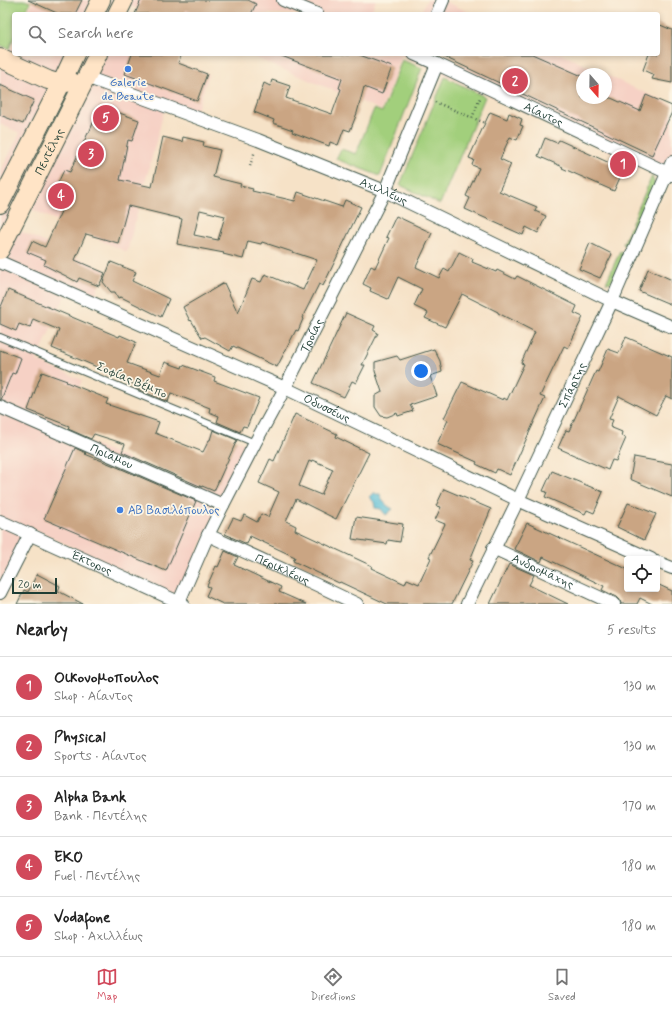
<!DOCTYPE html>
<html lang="en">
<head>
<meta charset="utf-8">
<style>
  body { margin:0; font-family:Mynerve,sans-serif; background:#f2f2f2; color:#222 }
  .controls { position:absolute; right:12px; bottom:12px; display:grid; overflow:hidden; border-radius:4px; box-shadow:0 2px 6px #0003 }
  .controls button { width:36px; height:36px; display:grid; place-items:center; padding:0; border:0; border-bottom:1px solid #e0e0e0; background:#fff; color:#222; font:20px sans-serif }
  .compass { position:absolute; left:576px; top:68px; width:36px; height:36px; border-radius:50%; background:#fff; box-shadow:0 2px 6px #0003; rotate:160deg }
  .scale { position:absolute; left:12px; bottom:10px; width:45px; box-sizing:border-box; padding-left:4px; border:2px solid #1f3d34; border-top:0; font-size:11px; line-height:14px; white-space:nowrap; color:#1f3d34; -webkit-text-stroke:3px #fcf5e5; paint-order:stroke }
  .you { position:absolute; left:421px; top:371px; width:14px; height:14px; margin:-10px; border:3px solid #fff; border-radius:50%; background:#1a73e8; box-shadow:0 0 0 6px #1a73e833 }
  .badge { display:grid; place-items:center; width:26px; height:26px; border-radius:50%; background:#d1495b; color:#fff; font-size:13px; font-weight:700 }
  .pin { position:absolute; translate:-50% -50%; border:2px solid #fff; box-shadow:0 1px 4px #0006 }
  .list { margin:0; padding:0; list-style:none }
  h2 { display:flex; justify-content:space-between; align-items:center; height:52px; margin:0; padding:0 16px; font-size:17px }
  h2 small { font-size:13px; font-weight:400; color:#767676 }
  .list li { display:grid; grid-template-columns:26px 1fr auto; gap:12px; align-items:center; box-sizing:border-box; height:60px; padding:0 16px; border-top:1px solid #e0e0e0 }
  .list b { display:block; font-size:15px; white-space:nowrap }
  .list p { margin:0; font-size:13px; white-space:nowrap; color:#767676 }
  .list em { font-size:13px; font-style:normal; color:#767676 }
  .icon { flex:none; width:22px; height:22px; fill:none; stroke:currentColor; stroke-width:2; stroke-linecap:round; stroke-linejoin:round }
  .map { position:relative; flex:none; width:672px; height:604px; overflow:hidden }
  .search { position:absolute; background:#fff; box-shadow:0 2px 6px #0003; left:12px; right:12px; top:12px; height:44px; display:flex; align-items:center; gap:10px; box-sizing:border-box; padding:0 14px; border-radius:4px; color:#767676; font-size:15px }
  .sheet { height:352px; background:#fff }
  nav { display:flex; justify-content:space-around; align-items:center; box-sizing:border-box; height:56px; border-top:1px solid #e0e0e0; background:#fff; font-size:11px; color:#767676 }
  nav a { display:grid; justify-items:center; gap:2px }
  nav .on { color:#d1495b }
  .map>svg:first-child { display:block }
</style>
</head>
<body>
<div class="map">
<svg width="672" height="604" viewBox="0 0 672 604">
  <rect width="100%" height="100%" fill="#fcf5e5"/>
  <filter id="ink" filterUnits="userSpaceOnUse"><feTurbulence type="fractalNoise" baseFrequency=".025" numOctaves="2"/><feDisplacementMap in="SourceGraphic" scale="8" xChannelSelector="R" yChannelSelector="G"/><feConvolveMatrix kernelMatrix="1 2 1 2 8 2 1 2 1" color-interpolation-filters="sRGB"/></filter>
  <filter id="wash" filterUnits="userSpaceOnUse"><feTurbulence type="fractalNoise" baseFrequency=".012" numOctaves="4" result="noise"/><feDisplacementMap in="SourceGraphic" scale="16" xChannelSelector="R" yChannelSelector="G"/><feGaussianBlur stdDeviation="0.9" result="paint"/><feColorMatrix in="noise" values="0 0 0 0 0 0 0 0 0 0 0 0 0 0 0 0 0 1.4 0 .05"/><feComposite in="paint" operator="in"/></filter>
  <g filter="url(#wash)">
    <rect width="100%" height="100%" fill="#f6e2c7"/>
    <!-- built -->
    <g fill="#f6d1c5">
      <polygon points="33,0 376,0 370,14 149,14 130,6 126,14 27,14"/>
      <polygon points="427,0 442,0 473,14 420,14"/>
      <polygon points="14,42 14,54 154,54 209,74 194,118 165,107 127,252 31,209 20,231 106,271 94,297 69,286 37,361 82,380 61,430 188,485 213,430 248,445 177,596 29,527 0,584 0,173 20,133 0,124 0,71"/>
      <polygon points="246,54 561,54 604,74 582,74 582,98 606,98 606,75 672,105 672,155 663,176 402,55 381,110"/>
    </g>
    <!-- green -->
    <g fill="#a2cf7c" stroke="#608658">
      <polygon points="0,0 24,0 30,2 25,14 14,14 14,37 9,49 0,45"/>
      <polygon points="402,60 422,68 380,176 336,159 341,149 356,154 374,109 382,112"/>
      <polygon points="445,77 485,97 440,204 400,185"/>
      <polygon points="652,176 655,185 655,189 628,247 623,244"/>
      <polygon points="620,251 625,254 613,280 611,282 606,283"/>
    </g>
    <!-- water -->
    <path fill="#58bdd6" stroke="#3c7d85" d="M374 492 376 494H380C381 501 387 506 393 509L386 515 381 509 375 508 374 502 369 497Z"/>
    <g id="blocks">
      <!-- building -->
      <g fill="#caa583" fill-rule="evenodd">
        <polygon points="28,0 82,0 75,14 59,14"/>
        <polygon points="141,0 248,0 256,4 251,14 197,14 186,10 185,14 135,14"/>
        <polygon points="658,24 672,30 672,83 652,79 654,75 643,70 649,54 658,54"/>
        <polygon points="132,54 182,54 178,63 207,74 197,101 125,74"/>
        <polygon points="279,54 357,54 392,67 382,94 364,87 357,113 350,131 344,129 338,145 330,142 329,146 292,132 293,130 273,123 274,120 254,112 264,83 270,86 272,80 290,86 286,98 332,114 341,89 339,88 342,79 279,55"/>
        <polygon points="438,54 532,54 582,76 582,98 611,98 640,111 646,95 672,106 672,112 652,155"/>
        <polygon points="0,85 34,100 23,124 0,115"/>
        <path d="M100 106 139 120 132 141 128 140 120 180 152 187 163 137 182 142 183 137 204 142 203 146 220 150 213 177 241 184 240 186 253 189 252 191 295 201 298 192 342 207 345 200 361 207 323 286 319 284 302 318 303 319 298 331 296 330 277 367 233 346 230 351 205 337 202 338 191 320 190 321 183 307 224 283 238 313 252 279 261 282 265 274 303 290 317 260 262 242 261 244 248 241 243 259 223 254 224 253 177 244 182 219 128 206 118 243 86 234 75 260 105 273 99 286 79 278 77 282 66 276 44 265 46 260 27 252 32 241 45 247 63 207 50 200 64 170 70 172 88 133H89ZM200 210 225 216 218 240 194 235Z"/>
        <polygon points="490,112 507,119 509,113 522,119 520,125 523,126 517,140 510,137 500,159 511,164 499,191 537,207 535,211 546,216 538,233 526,227 523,235 465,209 470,198 466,196 479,168 472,165 474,160 469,158"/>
        <polygon points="545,138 557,143 559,140 614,165 612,169 622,173 614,191 562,168 563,167 538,156"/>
        <polygon points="396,216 432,233 416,267 439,278 444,269 449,272 459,252 473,259 472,262 496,272 497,270 515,279 517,276 577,306 574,313 583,317 568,348 564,346 540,396 545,398 510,475 497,469 495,473 476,464 477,462 437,444 448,420 444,418 462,382 503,400 504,398 507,400 524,364 521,363 535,332 498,313 498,312 462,294 445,327 425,318 428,313 414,306 422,289 398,277 388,299 370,291 371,288 363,284 371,266 375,268 389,238 386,237"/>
        <polygon points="590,243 612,254 600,278 579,269"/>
        <polygon points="111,262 136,272 132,281 169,299 161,317 121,297 118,298 115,292 111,292 103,282"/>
        <polygon points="648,269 672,280 672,305 639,291"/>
        <polygon points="8,290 119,337 120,335 136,342 127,363 160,375 165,362 182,368 183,365 215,377 214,381 259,398 247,427 243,426 240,432 217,422 219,416 209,412 210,408 171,393 168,402 137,389 138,386 103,371 104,370 52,348 59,330 33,319 30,328 19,324 16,331 0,324 0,309"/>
        <polygon points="346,313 375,326 373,330 378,333 362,365 365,365 356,383 352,381 344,397 313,383"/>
        <polygon points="626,337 672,357 672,399 666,396 656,415 619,396 609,419 613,420 610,427 622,432 621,436 626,438 616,461 612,460 608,470 558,448 566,430 569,431 596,371 598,372 608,349 619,353"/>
        <polygon points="434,349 440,361 442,372 430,376 437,396 410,405 413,411 398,416 397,413 387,417 381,416 375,407 375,396 382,392 375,371 375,362 397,356 400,360"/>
        <polygon points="0,350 21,358 15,374 12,373 1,400 0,400"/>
        <polygon points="42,372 67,381 66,382 108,399 106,404 159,422 155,433 203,452 209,440 210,440 213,430 237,440 214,491 202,486 202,487 122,452 125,444 94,434 91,439 68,429 69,426 28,410"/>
        <path d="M295 414 337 434 336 437 369 453 336 519 296 499 286 521 296 526 295 530 372 566 371 568 405 584 407 579 419 584 431 558 429 557 445 524 435 520 441 507 436 506 444 489 491 509 470 560 473 561 452 604H387L340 582 339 583 293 561 295 557 250 536 247 544 231 537H232L225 534 233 518 241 521 244 515 257 522 261 514 268 517 279 492 259 483 270 459 274 461ZM312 460 333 469 321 495 299 486 309 461 311 462Z"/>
        <polygon points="75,448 86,453 85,454 117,467 196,501 166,571 44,519"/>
        <polygon points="634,457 672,464 672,497 630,479"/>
        <polygon points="552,471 603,492 594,513 587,510 585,514 545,497 547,492 543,491"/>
        <polygon points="628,503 656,514 644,540 617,527"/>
        <polygon points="356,517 403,524 400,542 388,540 387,544 352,539"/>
        <polygon points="527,523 627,569 627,589 657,589 657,584 672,591 672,604 652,604 640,598 637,604 621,604 620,600 617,597 602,590 604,586 543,557 541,562 514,549"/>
        <polygon points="225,551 238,557 234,565 281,587 279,592 306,604 223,604 206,596 210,587 207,586 216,566 218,567"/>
        <polygon points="509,564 534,575 529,585 568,604 490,604"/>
        <polygon points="37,574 60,586 58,591 83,604 17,604 24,590 28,592"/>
      </g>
    </g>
  </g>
  <g filter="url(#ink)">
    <use href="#blocks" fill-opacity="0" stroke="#3f564a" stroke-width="1"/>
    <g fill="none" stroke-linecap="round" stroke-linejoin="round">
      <!-- lane casing -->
      <g stroke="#3f564a" stroke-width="8">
        <polyline id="lane" points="0,337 255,443"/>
      </g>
      <!-- street casing -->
      <g stroke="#3f564a" stroke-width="14">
        <g id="street">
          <polyline points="283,0 317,14"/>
          <polyline points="437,14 443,0"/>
          <path id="s1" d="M414 54 437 64 672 175"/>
          <path id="s2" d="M86 77 258 140 385 191 612 301 672 327"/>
          <path id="s3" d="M0 262 285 388 518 500 651 559"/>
          <path id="s4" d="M0 407 223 505"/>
          <path id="s5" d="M0 521 183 604"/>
          <path id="s6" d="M208 535 317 585 357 604"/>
          <path id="s7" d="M493 548 614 604"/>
          <polyline points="657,562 672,568"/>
          <polyline points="0,593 30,534"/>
          <path id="s8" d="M178 604 208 535 223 505 255 443 285 388 385 191 437 64"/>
          <path id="s9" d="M467 604 518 500 612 301 672 162"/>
        </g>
      </g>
      <!-- secondary casing -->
      <g stroke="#3f564a" stroke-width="20">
        <g id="secondary">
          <polyline points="94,14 101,0"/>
          <polyline points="117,14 124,0"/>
          <polyline points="0,58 48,80 61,84 72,82"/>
          <polyline points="0,204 61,84 75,54"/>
          <path id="s10" d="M0 250 98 54"/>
        </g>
      </g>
      <!-- path -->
      <g stroke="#3f564a" stroke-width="2.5" stroke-dasharray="1 3" stroke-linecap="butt">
        <polyline points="435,102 485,123"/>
        <polyline points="472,118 480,98"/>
        <polyline points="250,166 255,151"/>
      </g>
      <!-- lane -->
      <use href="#lane" stroke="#fff" stroke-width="6"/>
      <!-- street -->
      <use href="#street" stroke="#fff" stroke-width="12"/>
      <!-- secondary -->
      <use href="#secondary" stroke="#ffe4c6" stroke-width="18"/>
    </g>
  </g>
  <!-- markers -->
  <g fill="#3f7fe0" stroke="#fcf5e5" stroke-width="1.5">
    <circle cx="128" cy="69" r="4"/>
    <circle cx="120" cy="510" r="4"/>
  </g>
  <g text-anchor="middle" stroke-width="3.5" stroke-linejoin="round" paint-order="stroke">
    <!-- shop labels -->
    <g font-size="12" fill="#366cbe" stroke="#fcf5e5">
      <text x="128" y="86">Galerie<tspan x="128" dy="14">de Beaute</tspan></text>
      <text x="128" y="514" text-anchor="start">ΑΒ Βασιλόπουλος</text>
    </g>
    <!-- street labels -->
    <g font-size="12" fill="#1f3d34" stroke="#fcf5e5">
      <text dy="4" stroke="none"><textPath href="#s1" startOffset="143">Αίαντος</textPath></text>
      <text dy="4" stroke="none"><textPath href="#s10" startOffset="110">Πεντέλης</textPath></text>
      <text dy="4" stroke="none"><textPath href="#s2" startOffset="319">Αχιλλέως</textPath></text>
      <text dy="4" stroke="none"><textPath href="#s8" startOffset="300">Τροίας</textPath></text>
      <text transform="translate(132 380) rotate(23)" y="4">Σοφίας Βέμπο</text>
      <text dy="4" stroke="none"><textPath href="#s9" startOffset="243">Σπάρτης</textPath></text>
      <text dy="4" stroke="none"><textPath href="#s3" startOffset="358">Οδυσσέως</textPath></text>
      <text dy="4" stroke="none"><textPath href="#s4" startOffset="122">Πριάμου</textPath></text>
      <text dy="4" stroke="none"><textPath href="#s5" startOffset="101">Έκτορος</textPath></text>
      <text dy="4" stroke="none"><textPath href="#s6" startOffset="82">Περικλέους</textPath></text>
      <text dy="4" stroke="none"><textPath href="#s7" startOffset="55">Ανδρομάχης</textPath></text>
    </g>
  </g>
</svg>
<div class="controls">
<button><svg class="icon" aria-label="locate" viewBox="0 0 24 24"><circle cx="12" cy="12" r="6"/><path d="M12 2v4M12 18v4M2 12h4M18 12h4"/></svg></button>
</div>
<svg class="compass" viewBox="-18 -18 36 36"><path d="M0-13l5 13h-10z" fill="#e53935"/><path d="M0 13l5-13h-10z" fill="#767676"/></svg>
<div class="scale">20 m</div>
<div class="you"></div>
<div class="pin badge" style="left:623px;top:164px">1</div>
<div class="pin badge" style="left:515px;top:81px">2</div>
<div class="pin badge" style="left:91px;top:154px">3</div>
<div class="pin badge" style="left:61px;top:196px">4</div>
<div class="pin badge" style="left:106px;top:118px">5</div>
<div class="search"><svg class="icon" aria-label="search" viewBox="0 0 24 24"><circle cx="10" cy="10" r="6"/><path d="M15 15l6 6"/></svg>Search here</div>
</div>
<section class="sheet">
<h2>Nearby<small>5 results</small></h2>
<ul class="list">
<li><span class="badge">1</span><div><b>Οικονομοπουλος</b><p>Shop · Αίαντος</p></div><em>130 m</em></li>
<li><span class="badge">2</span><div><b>Physical</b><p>Sports · Αίαντος</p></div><em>130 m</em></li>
<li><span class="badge">3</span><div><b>Alpha Bank</b><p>Bank · Πεντέλης</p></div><em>170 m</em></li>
<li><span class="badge">4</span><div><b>EKO</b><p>Fuel · Πεντέλης</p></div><em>180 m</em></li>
<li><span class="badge">5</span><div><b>Vodafone</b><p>Shop · Αχιλλέως</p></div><em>180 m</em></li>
</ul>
</section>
<nav>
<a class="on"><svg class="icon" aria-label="map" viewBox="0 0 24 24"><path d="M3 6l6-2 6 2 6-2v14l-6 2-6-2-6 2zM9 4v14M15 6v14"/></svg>Map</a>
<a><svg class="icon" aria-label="directions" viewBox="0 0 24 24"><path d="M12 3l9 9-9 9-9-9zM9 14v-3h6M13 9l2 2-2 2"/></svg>Directions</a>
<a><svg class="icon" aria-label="saved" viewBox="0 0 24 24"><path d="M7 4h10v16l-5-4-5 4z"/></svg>Saved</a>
</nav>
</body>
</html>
